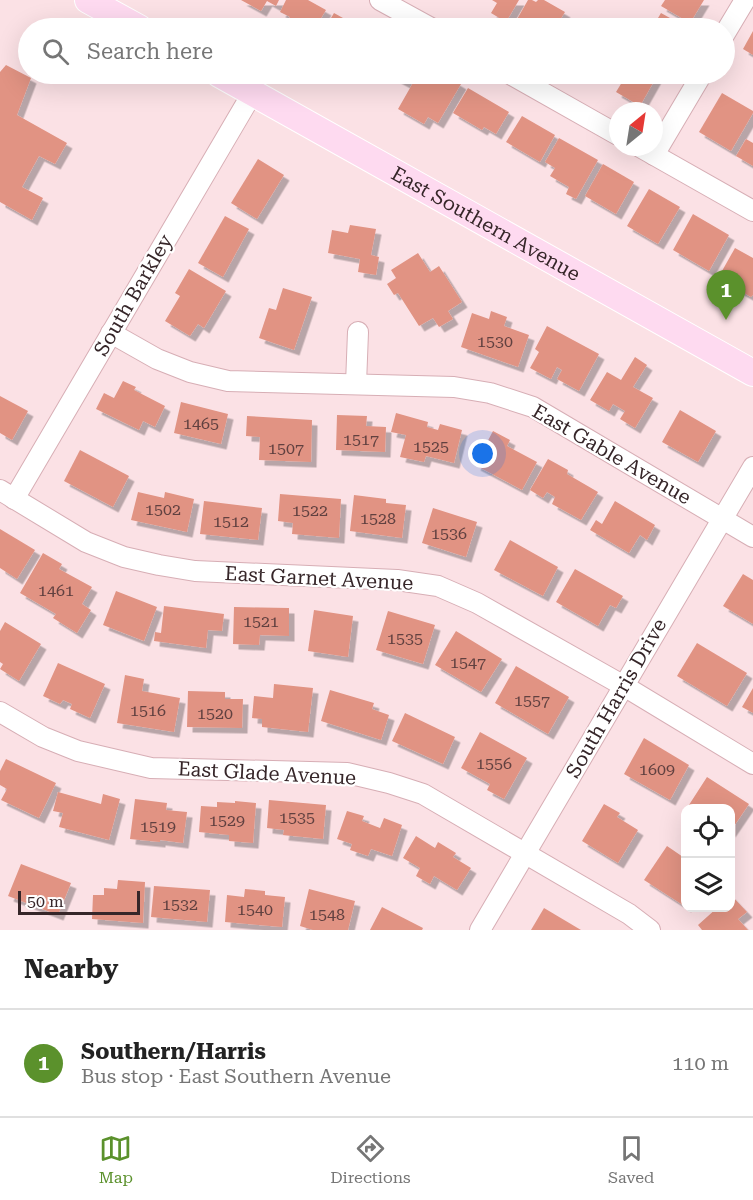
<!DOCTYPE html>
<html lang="en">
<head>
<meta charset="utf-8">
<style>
  body { margin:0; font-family:"Roboto Serif",serif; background:#f6f6f6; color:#222 }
  .controls { position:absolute; right:18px; bottom:18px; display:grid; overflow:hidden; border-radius:12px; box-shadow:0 6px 24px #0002 }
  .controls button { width:54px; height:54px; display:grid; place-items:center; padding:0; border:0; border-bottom:2px solid #e0e0e0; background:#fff; color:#222; font:30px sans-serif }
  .compass { position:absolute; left:609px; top:102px; width:54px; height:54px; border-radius:50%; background:#fff; box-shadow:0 6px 24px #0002; rotate:30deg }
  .scale { position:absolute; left:18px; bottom:15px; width:122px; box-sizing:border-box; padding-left:6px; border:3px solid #362629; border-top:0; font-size:16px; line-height:21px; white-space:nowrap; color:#362629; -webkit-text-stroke:4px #fff; paint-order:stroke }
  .you { position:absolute; left:483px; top:454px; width:21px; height:21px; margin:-15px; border:4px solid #fff; border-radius:50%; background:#1a73e8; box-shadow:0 0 0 9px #1a73e833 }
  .badge { display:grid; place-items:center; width:39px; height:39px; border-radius:50%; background:#5b912c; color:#fff; font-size:20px; font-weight:700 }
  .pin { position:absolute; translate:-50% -50px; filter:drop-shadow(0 2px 3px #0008) }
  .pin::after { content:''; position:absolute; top:32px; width:21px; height:18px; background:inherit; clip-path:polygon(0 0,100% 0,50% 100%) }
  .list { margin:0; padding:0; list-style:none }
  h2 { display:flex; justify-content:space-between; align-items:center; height:78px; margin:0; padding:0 24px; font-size:26px }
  h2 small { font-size:20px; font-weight:400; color:#767676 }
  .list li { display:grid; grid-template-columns:39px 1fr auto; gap:18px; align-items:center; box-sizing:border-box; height:108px; padding:0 24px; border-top:2px solid #e0e0e0 }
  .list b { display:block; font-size:22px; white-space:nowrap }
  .list p { margin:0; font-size:20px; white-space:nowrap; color:#767676 }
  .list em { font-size:20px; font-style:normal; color:#767676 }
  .icon { flex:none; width:33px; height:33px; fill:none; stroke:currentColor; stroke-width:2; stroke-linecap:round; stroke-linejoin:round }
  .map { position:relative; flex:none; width:753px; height:930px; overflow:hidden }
  .search { position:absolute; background:#fff; box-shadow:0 6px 24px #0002; left:18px; right:18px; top:18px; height:66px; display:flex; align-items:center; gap:15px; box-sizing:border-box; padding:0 21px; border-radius:33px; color:#767676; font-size:22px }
  .sheet { height:186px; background:#fff }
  nav { display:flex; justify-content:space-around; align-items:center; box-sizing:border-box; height:84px; border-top:2px solid #e0e0e0; background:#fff; font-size:16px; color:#767676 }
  nav a { display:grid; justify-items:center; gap:3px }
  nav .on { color:#5b912c }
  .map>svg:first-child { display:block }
</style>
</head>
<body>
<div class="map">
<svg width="753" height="930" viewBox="0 0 753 930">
  <defs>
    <filter id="shadow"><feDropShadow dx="5.5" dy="5.5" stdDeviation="0" flood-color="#0004"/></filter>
  </defs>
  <rect width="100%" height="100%" fill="#fbe1e5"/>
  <!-- building -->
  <g fill="#e19383" filter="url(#shadow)">
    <polygon points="241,0 279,0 276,6 267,1 261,11"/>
    <polygon points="286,0 308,0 326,10 315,28 283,28 290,17 280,12"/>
    <polygon points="492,0 519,0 506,22 491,13 497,3"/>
    <polygon points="528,0 532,0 536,2 538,0 544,0 565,12 555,28 528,28 516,21"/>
    <polygon points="665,0 704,0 690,23 661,6"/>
    <polygon points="334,13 361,28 325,28"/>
    <polygon points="661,13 688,28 652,28"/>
    <polygon points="572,19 589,28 566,28"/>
    <polygon points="753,31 753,55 743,49"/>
    <polygon points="6,65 31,78 17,115 67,143 55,164 39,156 22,187 43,198 32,220 0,202 0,72"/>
    <polygon points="388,74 411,74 405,83"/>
    <polygon points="418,74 444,74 461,84 438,123 428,117 424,124 398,109"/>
    <polygon points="627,74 658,74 640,106 616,92"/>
    <polygon points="468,88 509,112 496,134 484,127 482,130 453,113"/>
    <polygon points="722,93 753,111 753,113 731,151 699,132"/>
    <polygon points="522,116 555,135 540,162 506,142"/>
    <polygon points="559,138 598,160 576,199 566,194 569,187 550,176 555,168 545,162"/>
    <polygon points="746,139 753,143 753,166 736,156"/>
    <polygon points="258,159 284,175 257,219 231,203"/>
    <polygon points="603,164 634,182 616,214 585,196"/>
    <polygon points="649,189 680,207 658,244 627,226"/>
    <polygon points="693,214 729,235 709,271 673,250"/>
    <polygon points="225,216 249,229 223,277 198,263"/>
    <polygon points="350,225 376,229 371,255 379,257 376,275 358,272 360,259 328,253 332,230 348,233"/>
    <polygon points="735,248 753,258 753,295 751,297 718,278"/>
    <polygon points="418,253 430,272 439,266 462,302 448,311 453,319 439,327 433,318 419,326 398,293 394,295 387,284 396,278 391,270"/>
    <polygon points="189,269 226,291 204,328 198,324 190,336 165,321 180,296 175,293"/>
    <polygon points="283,288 312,297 294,350 259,338 269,308 276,310"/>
    <polygon points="491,311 507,317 504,326 529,335 518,367 461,347 472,313 489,319"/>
    <polygon points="547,326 599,354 579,391 557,379 562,370 557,367 551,379 530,368 539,352 535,349"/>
    <polygon points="635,357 647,365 633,387 653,398 635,428 620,419 625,411 613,404 609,411 590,400 607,372 621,380"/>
    <polygon points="123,381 136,387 134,390 165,406 155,427 143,421 139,430 96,409 104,393 114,398"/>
    <polygon points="0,396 28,411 12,440 0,433"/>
    <polygon points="181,402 228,414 221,444 174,433"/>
    <polygon points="680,410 716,431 698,462 662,442"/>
    <polygon points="396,413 428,422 427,427 438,430 440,424 462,430 454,463 426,456 424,462 400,457 406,435 391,432"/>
    <polygon points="337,415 367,416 366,426 386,427 385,452 336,450"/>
    <polygon points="247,416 312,420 311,462 259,460 260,437 246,436"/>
    <polygon points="493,431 510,440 507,446 537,462 522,490 475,465"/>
    <polygon points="80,450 129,476 113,507 64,481"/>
    <polygon points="548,459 568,470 567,474 598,492 581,520 552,504 555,497 547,492 543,498 530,490"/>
    <polygon points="138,492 164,498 165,492 194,499 187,532 131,520"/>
    <polygon points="280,494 341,499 339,538 292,534 293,523 278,521"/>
    <polygon points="354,495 386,499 386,503 406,505 402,538 350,531"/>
    <polygon points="204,501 262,508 258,540 200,534"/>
    <polygon points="615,501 655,525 647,540 640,535 629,553 590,530 596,520 602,524"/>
    <polygon points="433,508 477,522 466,557 422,543"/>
    <polygon points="0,529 35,550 17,579 0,568"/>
    <polygon points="510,540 558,567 543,596 494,570"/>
    <polygon points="43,553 62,564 59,569 92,587 82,604 91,610 77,633 53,618 56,614 20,593"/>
    <polygon points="575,569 623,596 616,608 610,605 598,626 556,602"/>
    <polygon points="743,574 753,580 753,624 723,606"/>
    <polygon points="116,591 157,607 144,641 103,625"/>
    <polygon points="164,606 224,614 222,631 208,630 206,648 154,641 155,632 161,633"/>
    <polygon points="234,607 289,608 289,636 260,635 259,645 233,644"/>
    <polygon points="314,610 353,616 348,657 308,651"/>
    <polygon points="388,611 435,625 423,664 376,650"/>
    <polygon points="5,622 41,644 19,681 0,669 3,664 0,662 0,631"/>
    <polygon points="456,631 502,659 481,692 435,665"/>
    <polygon points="697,643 747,673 727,706 677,676"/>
    <polygon points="58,663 105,684 90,718 70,709 72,704 63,700 60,704 43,696"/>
    <polygon points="516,666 569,697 548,734 495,703"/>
    <polygon points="125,675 144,679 142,691 180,698 174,732 117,723"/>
    <polygon points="274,684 313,688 308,732 262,727 262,719 252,718 254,696 273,698"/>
    <polygon points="753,688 753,713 742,707"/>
    <polygon points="330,690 374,703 372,709 389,715 381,740 321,721"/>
    <polygon points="188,691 225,692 225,699 243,699 242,728 187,727"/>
    <polygon points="405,713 455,737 443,764 392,741"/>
    <polygon points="480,732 527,758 504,799 487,790 490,784 461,768"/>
    <polygon points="644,738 689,765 670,800 624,774"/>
    <polygon points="6,759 56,783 39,818 1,800 7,789 0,785 0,771"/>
    <polygon points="707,777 749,804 730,832 730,808 687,808"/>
    <polygon points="58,792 101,804 103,794 120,799 109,840 59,827 63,813 53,811"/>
    <polygon points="135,799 167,803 166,810 187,812 183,843 160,840 160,842 130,839"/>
    <polygon points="269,800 326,805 323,839 283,835 284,830 267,828"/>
    <polygon points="235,801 256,803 253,843 229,841 229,835 199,832 201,806 217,807 217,802 235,803"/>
    <polygon points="604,804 620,813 617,817 638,830 618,863 582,841"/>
    <polygon points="347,811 364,816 362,821 380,828 384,818 402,825 392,856 371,849 368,856 350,850 352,844 337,839"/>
    <polygon points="416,836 435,848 438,842 456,853 453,857 471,868 457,890 434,876 430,884 416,876 420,868 403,858"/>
    <polygon points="667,846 686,859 686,907 644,880"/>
    <polygon points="21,864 71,883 58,915 8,896"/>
    <polygon points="118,880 145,882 143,923 92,919 93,895 104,895 104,888 117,889"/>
    <polygon points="154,886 210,890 207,922 151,917"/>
    <polygon points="245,889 265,891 265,895 285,897 282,927 225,922 227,895 244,897"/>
    <polygon points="309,889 355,901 348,930 313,930 300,926"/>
    <polygon points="730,894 747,912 738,919 748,930 702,930 698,925 717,908 730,908"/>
    <polygon points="382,907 423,928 422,930 370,930"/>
    <polygon points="544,908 581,930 531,930"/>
  </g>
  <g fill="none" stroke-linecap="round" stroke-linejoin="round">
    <!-- minor casing -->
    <g stroke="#d7aeb5" stroke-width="22">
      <g id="minor">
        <polyline points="380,0 431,28"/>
        <polyline points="724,35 745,0"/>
        <polyline points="510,74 618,135"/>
        <polyline points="640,147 753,211"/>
        <polyline points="654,155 702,74"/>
        <polyline points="111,333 157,359 190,372 228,381 454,387 490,393 533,407 753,537"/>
        <polyline points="356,384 358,332"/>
        <polyline points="0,490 86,542 124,557 159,565 195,571 397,580 438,586 477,603 624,686 753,764"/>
        <polyline points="14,499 253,92"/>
        <polyline points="0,712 43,737 78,751 151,768 347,773 389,783 423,794 629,914 650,930"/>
        <polyline points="480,930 753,467"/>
      </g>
    </g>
    <!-- major casing -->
    <g stroke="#fff" stroke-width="28">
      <g id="major">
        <polyline points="88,0 139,28"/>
        <path id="s1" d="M219 74 753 373"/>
      </g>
    </g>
    <!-- minor -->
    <use href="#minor" stroke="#fff" stroke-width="20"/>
    <!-- major -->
    <use href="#major" stroke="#fedaf0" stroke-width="26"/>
  </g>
  <g text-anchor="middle" stroke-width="4.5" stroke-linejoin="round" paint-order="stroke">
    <!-- number labels -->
    <g font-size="16" fill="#614140">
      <text x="495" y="347">1530</text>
      <text x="201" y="429">1465</text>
      <text x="361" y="445">1517</text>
      <text x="431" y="452">1525</text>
      <text x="286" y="454">1507</text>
      <text x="163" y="515">1502</text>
      <text x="310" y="516">1522</text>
      <text x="378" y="524">1528</text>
      <text x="231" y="527">1512</text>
      <text x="449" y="539">1536</text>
      <text x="56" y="596">1461</text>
      <text x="261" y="627">1521</text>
      <text x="405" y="644">1535</text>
      <text x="468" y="668">1547</text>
      <text x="532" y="706">1557</text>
      <text x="148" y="716">1516</text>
      <text x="215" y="719">1520</text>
      <text x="494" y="769">1556</text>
      <text x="657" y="775">1609</text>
      <text x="297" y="823">1535</text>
      <text x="227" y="826">1529</text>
      <text x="158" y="832">1519</text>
      <text x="180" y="910">1532</text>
      <text x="255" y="915">1540</text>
      <text x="327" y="920">1548</text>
    </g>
    <!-- street labels -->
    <g font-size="20" fill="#362629" stroke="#fff">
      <text dy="7" stroke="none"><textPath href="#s1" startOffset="306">East Southern Avenue</textPath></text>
      <text transform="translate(133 295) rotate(-60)" y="7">South Barkley</text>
      <text transform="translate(612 454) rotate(30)" y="7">East Gable Avenue</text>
      <text transform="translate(319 578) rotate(3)" y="7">East Garnet Avenue</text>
      <text transform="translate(616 698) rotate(-60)" y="7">South Harris Drive</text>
      <text transform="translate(267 773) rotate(3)" y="7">East Glade Avenue</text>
    </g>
  </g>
</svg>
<div class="controls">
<button><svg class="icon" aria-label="locate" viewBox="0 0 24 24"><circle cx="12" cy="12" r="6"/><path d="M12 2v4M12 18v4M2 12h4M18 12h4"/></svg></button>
<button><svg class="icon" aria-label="layers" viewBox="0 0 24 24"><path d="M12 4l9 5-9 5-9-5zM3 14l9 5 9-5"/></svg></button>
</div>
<svg class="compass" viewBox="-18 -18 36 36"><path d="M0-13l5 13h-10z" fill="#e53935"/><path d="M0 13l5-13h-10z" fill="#767676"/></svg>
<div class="scale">50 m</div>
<div class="you"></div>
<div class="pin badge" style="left:726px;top:320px">1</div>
<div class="search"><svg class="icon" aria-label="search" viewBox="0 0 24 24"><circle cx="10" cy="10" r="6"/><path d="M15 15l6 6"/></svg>Search here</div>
</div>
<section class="sheet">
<h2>Nearby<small></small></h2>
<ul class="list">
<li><span class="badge">1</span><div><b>Southern/Harris</b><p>Bus stop · East Southern Avenue</p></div><em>110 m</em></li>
</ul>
</section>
<nav>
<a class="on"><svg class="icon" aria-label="map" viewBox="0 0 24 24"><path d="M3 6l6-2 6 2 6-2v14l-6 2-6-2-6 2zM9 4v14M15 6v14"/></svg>Map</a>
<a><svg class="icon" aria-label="directions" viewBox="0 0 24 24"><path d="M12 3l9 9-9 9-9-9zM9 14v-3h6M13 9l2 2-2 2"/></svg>Directions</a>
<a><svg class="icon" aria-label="saved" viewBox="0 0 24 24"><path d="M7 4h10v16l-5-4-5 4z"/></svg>Saved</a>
</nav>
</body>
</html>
